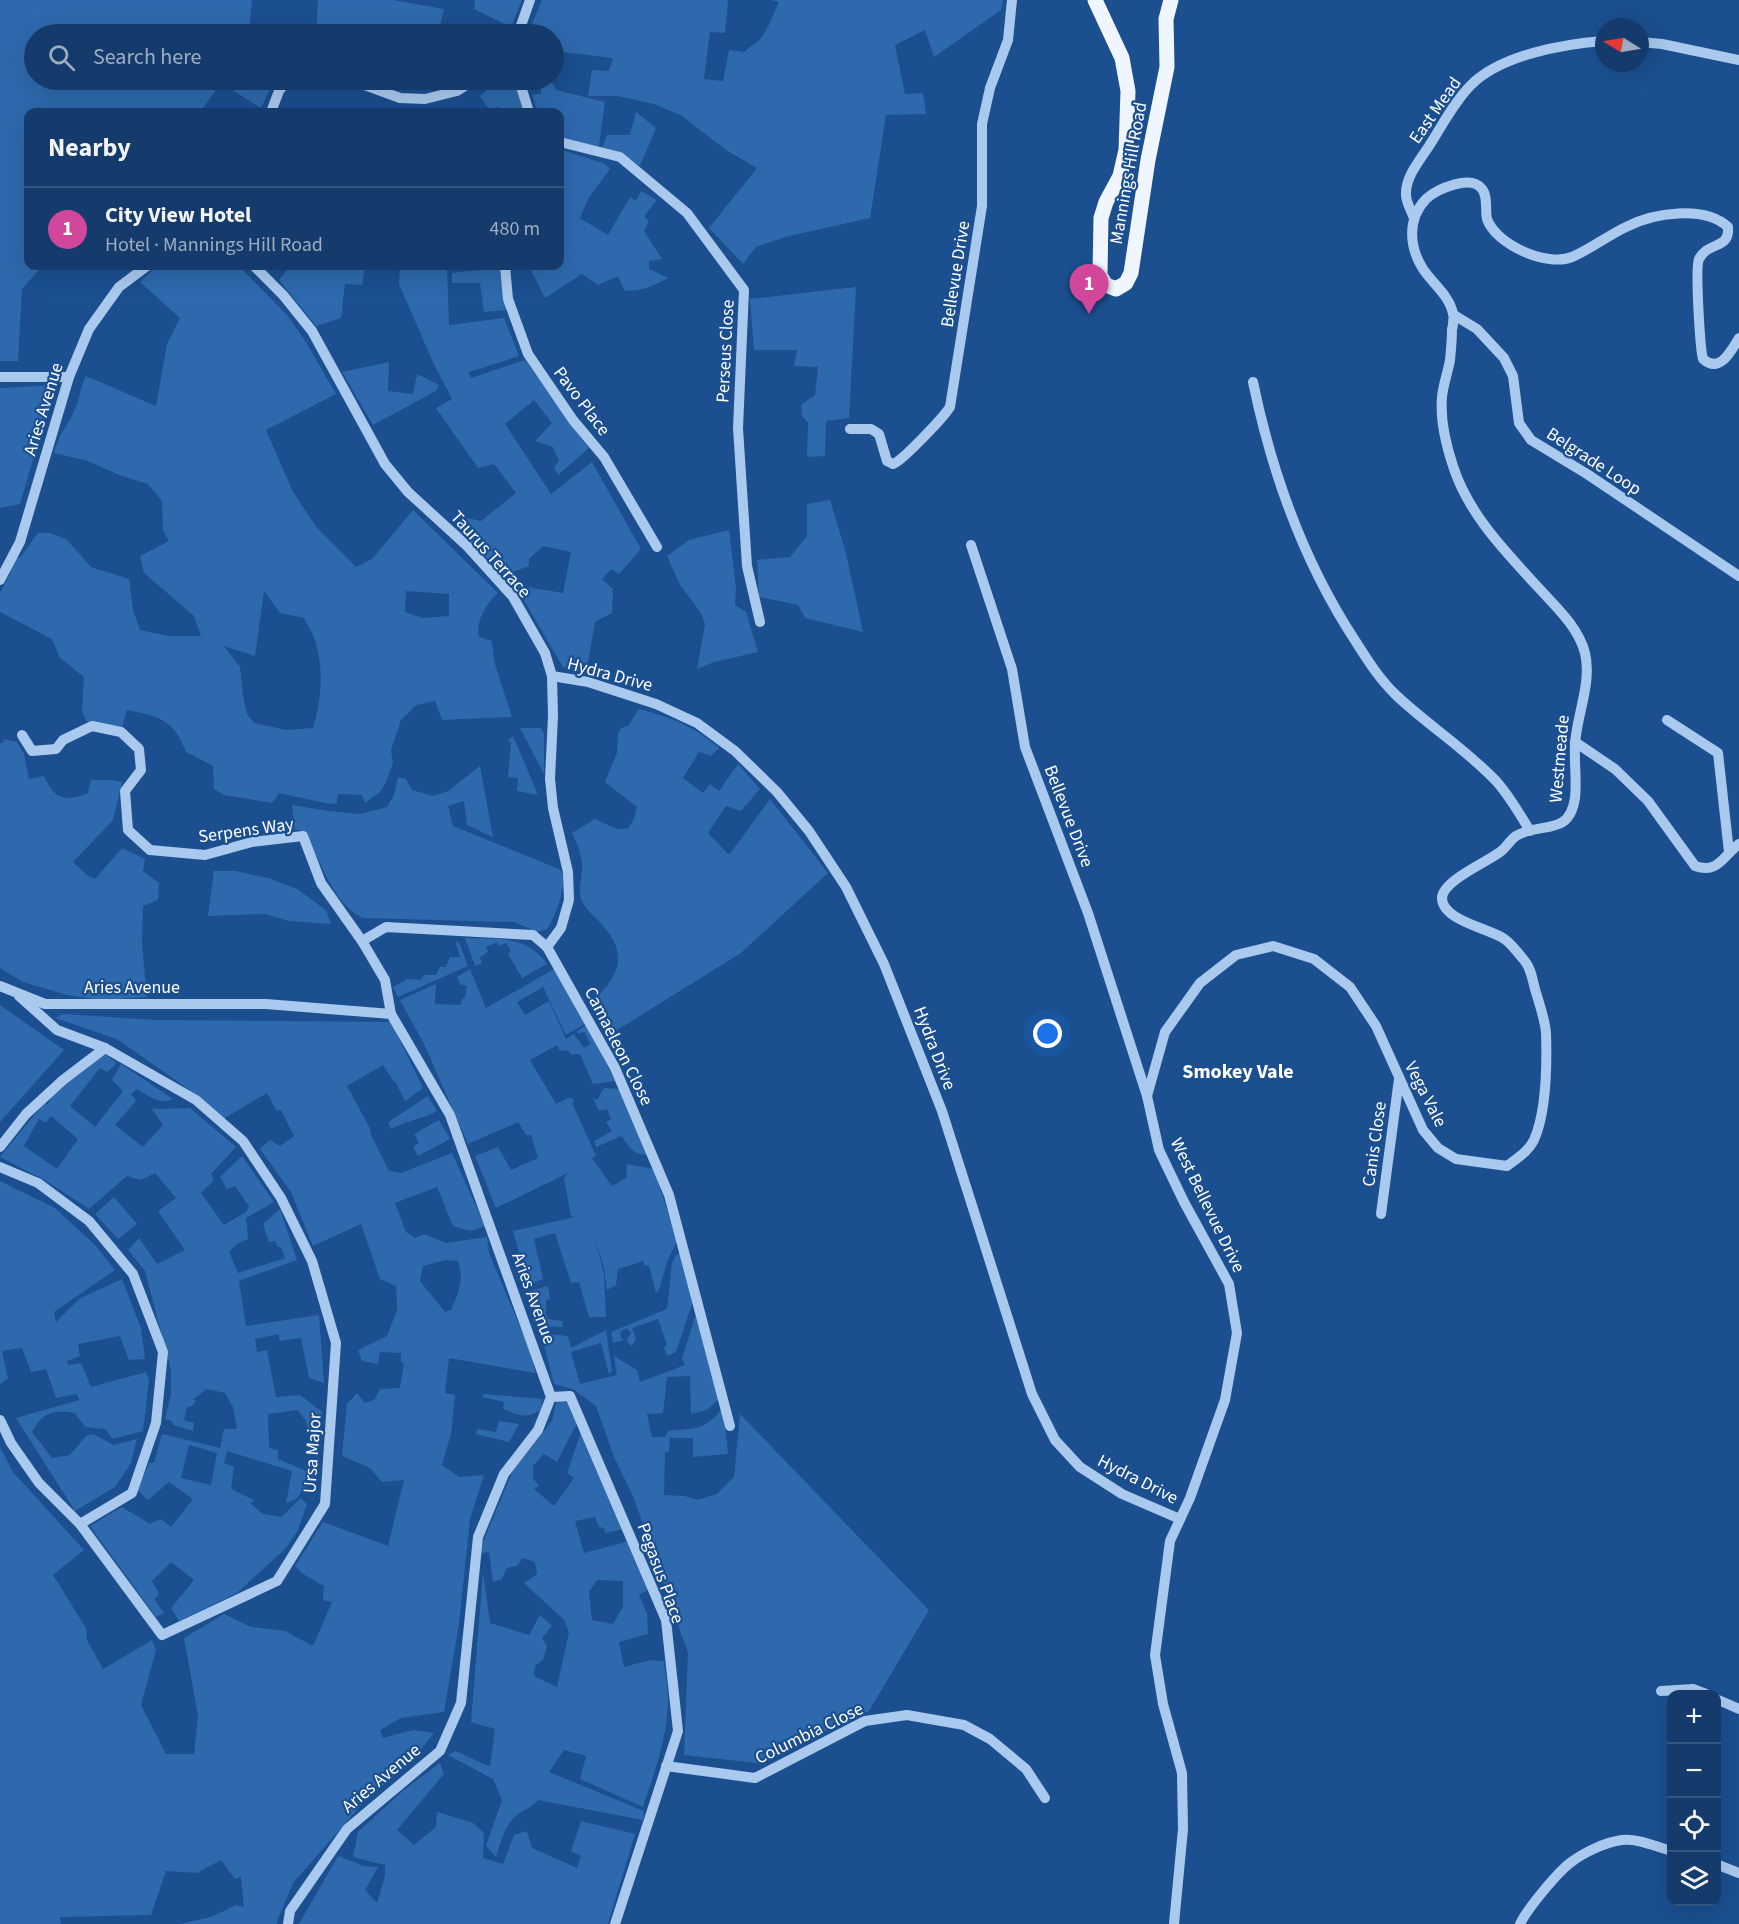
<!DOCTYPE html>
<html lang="en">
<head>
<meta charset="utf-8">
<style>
  body { margin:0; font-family:"Source Sans 3",sans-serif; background:#214673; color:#f1f3f6 }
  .controls { position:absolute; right:18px; bottom:18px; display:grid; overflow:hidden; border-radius:12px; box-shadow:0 6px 24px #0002 }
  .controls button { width:54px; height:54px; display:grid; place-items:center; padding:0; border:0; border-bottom:2px solid #33557e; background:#143b6b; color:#f1f3f6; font:30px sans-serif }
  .compass { position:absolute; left:1595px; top:18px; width:54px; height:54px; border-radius:50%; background:#143b6b; box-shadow:0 6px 24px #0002; rotate:281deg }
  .you { position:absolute; left:1048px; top:1034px; width:21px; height:21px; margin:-15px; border:4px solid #fff; border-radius:50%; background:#1a73e8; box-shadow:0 0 0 9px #1a73e833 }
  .badge { display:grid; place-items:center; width:39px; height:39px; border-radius:50%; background:#ffd166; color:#fff; font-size:20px; font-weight:700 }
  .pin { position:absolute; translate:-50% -50px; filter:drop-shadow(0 2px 3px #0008) }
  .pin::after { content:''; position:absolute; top:32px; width:21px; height:18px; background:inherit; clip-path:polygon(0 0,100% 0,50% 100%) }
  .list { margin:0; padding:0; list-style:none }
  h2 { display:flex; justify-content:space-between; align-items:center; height:78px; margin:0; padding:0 24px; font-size:26px }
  h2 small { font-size:20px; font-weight:400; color:#9dadc1 }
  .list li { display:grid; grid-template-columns:39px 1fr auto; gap:18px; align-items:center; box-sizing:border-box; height:84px; padding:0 24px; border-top:2px solid #33557e }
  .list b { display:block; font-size:22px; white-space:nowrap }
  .list p { margin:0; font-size:20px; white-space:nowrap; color:#9dadc1 }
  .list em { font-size:20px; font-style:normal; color:#9dadc1 }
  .icon { flex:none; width:33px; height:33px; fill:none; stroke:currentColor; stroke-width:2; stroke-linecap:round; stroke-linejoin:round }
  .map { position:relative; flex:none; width:1739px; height:1924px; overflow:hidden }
  .search { position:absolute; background:#143b6b; box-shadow:0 6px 24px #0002; left:24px; top:24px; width:540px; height:66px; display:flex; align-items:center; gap:15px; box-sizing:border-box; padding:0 21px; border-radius:33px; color:#9dadc1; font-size:22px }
  .panel { position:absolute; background:#143b6b; box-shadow:0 6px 24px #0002; left:24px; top:108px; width:540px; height:162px; border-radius:12px }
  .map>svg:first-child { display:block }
</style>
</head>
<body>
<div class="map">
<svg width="1739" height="1924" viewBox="0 0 1739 1924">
  <rect width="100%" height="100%" fill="#1b4f8f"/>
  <!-- green -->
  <g fill="#2e69ad" fill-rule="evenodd">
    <polygon points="0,0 252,0 249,34 34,34 34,80 274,80 261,108 221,83 200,112 28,112 28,266 36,266 40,269 22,289 18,361 0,361"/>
    <polygon points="318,0 393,0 444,9 438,34 410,34 380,30 380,34 316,34"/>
    <polygon points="475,0 522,0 511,27 474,9"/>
    <path d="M542 0H728L725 33 710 32 704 79 723 81 729 50 745 52C749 46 756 44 760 39 769 29 773 14 779 2L770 0H1003L1001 10 934 57 925 30 895 45 905 94 923 93 926 114 886 115 870 218 785 237 756 247 743 264 709 228 757 168 726 150 682 116 654 104 617 96H588L592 70 609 71 613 58 554 51V34H528Z"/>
    <polygon points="499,80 515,80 526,112 504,112 498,106 491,112 480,96"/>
    <polygon points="531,80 551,80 556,90 605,102 599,146 560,139 560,112 537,112 532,94 541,94 541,85 533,83"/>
    <polygon points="636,112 656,128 640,166 622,153 602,148 607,135 630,135"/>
    <path d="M560 149 605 164 610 169 588 199 580 218 608 235 630 197 636 201 641 191 657 200 644 216 649 221 644 231 662 259 649 261V269L668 278C655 285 639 293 624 290L618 276 598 285 582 274 545 298 529 266H560Z"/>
    <path d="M163 266H239L288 316 307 344 336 394 266 430 293 492 317 528 356 567 372 559 413 510 498 593C487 602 475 623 479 637L492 641 494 661 512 717 442 720 435 701 416 705 401 720 391 750 393 763 386 782 380 792 365 803 362 795 338 794 337 803 330 804 279 793 272 803 224 795 214 789 213 766 186 752C174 719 158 716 127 710L122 727 86 721 82 710 84 677 60 658 52 639 0 612V593L11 572 13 556 20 558 38 533H50L66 539 91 567 129 579 133 610 140 630 169 636H201L194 616 144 573 140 556 169 541 163 530 162 501 148 484 119 475 88 461 54 453C59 433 68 426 75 409 80 398 80 387 86 376L156 406 167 344 180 318 140 282 153 270ZM264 591 280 613 304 618C308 626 314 635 316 644 324 671 321 702 313 728L286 730 254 723 247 714 243 696 240 667 224 646 255 656ZM406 591 449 594V616L422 618 405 612Z"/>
    <polygon points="290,266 365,266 362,285 345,284 341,318 316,326 279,280"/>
    <polygon points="400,266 447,266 449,325 504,318 519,356 469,372 471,378 525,360 589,448 558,475 554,467 559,461 553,447 535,441 552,423 534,400 505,424 551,494 592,462 641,549 619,574 611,569 602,579 613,589 612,613 595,622 586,674 563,667 515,585 563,593 571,552 543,546 529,559 529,566 504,575 456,528 467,518 481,521 516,493 494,464 478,468 436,408 452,399 432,360 399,284"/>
    <polygon points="481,266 498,266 501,268 507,310 484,312 480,283 452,283 452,273 481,270"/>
    <polygon points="856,287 849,418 826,421 825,456 807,457 808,423 802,416 801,405 815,395 818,367 794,366 797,350 754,350 750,299"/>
    <polygon points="389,362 388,391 413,394 417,374 439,385 436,391 373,425 342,372"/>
    <polygon points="55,385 20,504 0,508 0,388"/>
    <polygon points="830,500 846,553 863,632 805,618 798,605 759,597 757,560 790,557 807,536 807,504"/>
    <polygon points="729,530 736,587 735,605 746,612 758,652 714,662 697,669 705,624 701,613 680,585 667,556 689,540"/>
    <path d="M639 709C673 718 692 725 719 748L711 756 699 752 683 778 703 793 710 784 719 791 738 764 760 789 741 811 726 806 708 833 729 855 770 799 828 873 741 953 614 1032 593 1001C621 973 629 955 600 922 594 916 585 909 582 901 577 890 582 880 582 869 583 856 577 845 572 833L595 819 617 829 628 828 634 819 637 807 605 782 617 753 618 734 621 728 628 726Z"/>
    <polygon points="520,728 541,728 544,733 544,774"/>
    <polygon points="513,736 538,795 517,791 518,778 508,777 511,743 508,741"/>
    <path d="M2 739 17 742 24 754 29 779 44 776C55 799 64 803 88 793L91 780H110L122 782 113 820 73 862 88 876 95 879 122 848 145 859 143 871 159 883 158 900 143 906 142 946 147 997 102 1000 67 995 23 982 0 968V743L5 742Z"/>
    <path d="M480 766 493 837 467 825 464 801 448 806 453 826 559 869 564 875C562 896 558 912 547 929L537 932 514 922 363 918C329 902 323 857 300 830H295L292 805 329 811 360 814 387 807 394 795 398 777 406 779 412 790 433 796 448 791Z"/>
    <polygon points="214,871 236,871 268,878 297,889 326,910 331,924 289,921 265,914 208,916"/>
    <path d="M465 938C497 939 526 935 547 964L522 978 508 954 511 951 506 943 499 946 497 942 486 947 488 952 480 957 482 963 475 966Z"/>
    <polygon points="458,940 468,966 398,997 393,987 408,979 421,980 424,975 436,975 440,967 446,967 450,957 460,957 456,943"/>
    <polygon points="470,969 486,1008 554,969 586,1023 566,1035 543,987 517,1002 525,1015 549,1001 566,1039 574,1034 584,1048 590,1044 585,1032 578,1034 577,1031 586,1025 615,1081 593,1084 580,1054 572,1055 567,1050 560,1051 557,1045 530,1060 556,1104 570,1097 575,1101 572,1103 596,1156 592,1158 612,1186 626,1178 627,1164 654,1169 677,1241 667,1262 659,1290 656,1293 649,1265 645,1266 643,1261 618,1269 616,1285 607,1290 604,1268 595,1238 604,1274 606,1317 589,1317 579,1282 571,1283 555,1233 534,1239 543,1279 528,1285 513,1231 575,1217 571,1216 564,1179 568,1173 496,1208 475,1156 498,1147 511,1170 538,1158 531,1135 526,1135 518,1122 468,1144 424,1044 400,1000 436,984 435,1004 461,1005 462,999 465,998 467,986 460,984 457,977"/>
    <polygon points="0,1005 64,1050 0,1122"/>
    <path d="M63 1014 156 1020 391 1022 423 1088 405 1101 396 1083 394 1082 383 1065 347 1086 370 1128 371 1135 389 1171 401 1173 452 1153 485 1226 470 1231 453 1226 437 1187 395 1203 406 1232 415 1238 424 1234 446 1243 487 1237 489 1253 531 1353 535 1373 449 1358 445 1393 455 1395 451 1434 442 1465 459 1477 484 1475 470 1519 459 1624 444 1712 401 1718 380 1730 383 1738 413 1730 434 1733 415 1757 363 1803 293 1883 276 1924H180L211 1917 236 1905 244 1907 241 1877 235 1879 221 1860 197 1873 166 1871 151 1915 60 1917 61 1924H0V1447L13 1472 84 1550 53 1575 86 1628 87 1640 103 1669 152 1640 156 1650 141 1705 166 1754H194L198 1716 184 1638 224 1614 251 1627 285 1631 313 1646 332 1602 323 1600 324 1586 303 1574 295 1566 323 1522 388 1546 404 1480 382 1482 370 1468 342 1456 347 1404 357 1393 365 1403 374 1400 380 1389 400 1388 404 1363 401 1362V1353L380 1352 378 1364 362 1361 358 1350 387 1336 397 1310 396 1286 380 1279 361 1224 313 1246 291 1192 260 1149 270 1140 280 1146 294 1136 281 1110 277 1111 267 1093 223 1119 191 1091 117 1039 55 1018ZM446 1260 458 1261C464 1280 459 1292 451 1310L445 1312 420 1281 423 1266Z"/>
    <path d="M103 1053 117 1063 107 1072 100 1068 70 1106 95 1127 123 1091 112 1080 121 1064 173 1099C159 1105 149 1096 137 1089L131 1094 136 1101 115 1125 143 1147 163 1125 152 1109 190 1108 236 1147 211 1174 214 1180 201 1193 224 1225 246 1212 249 1206 235 1186 227 1189 220 1177 242 1156 274 1202 246 1218 248 1239 237 1244 229 1252 238 1273 285 1258 281 1247H278L275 1241 269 1242 263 1224 280 1209 297 1260 239 1281 246 1326 319 1315 324 1383 309 1378 301 1338 280 1341 278 1334 255 1339 257 1352 267 1350 276 1397 300 1395 322 1412 320 1430 308 1429 306 1421 298 1410 268 1414 269 1448 278 1450V1459L315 1475 296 1499 286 1503 292 1471 227 1451 224 1463 234 1467 231 1489 254 1500 251 1504 263 1514 281 1517 301 1498 307 1504 298 1530 286 1548 237 1593 179 1621 171 1608 194 1580 171 1562 152 1581 159 1594 154 1599 164 1613 156 1617 90 1526 122 1507 150 1524 161 1519 171 1527 193 1499 169 1482 148 1500 137 1490 149 1463H154L162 1434 220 1448 224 1429H237L233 1407 225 1393 206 1389 193 1400 196 1401 192 1406 187 1407 184 1420 194 1423 193 1431 173 1425 172 1421 165 1419 171 1394V1370L145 1271 128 1250 139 1238 157 1264 185 1250 158 1211 176 1198 155 1173 141 1180 127 1176 89 1209 48 1182 0 1157 44 1103 48 1104 53 1093ZM51 1116 78 1139 57 1169 24 1146 39 1119 46 1123ZM189 1445 217 1453 211 1485 181 1478Z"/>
    <path d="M604 1088 619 1089 647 1155C633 1155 629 1146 621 1136L596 1147 594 1141 612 1131 606 1122 611 1119 607 1109 599 1111 593 1098 597 1100Z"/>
    <path d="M428 1096 437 1111C422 1120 406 1120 391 1129L388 1122Z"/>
    <polygon points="439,1120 450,1139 418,1156 413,1147 419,1143 414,1134"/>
    <path d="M0 1181 55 1208 96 1246 115 1270 54 1312 56 1322 79 1299 122 1279 141 1328 145 1359 129 1360 120 1336 78 1344 80 1356 67 1361 68 1365 81 1363 91 1387 146 1372 149 1380 143 1431 113 1439 105 1429 85 1427 75 1413C53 1410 44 1411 32 1432L52 1458 70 1455 86 1436 93 1434 114 1445 137 1439 131 1463 115 1487 75 1511 16 1418 79 1400 77 1394 56 1398 46 1369 31 1372 22 1348 2 1351 8 1379 0 1384Z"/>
    <polygon points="114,1197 137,1224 118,1239 95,1214"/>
    <polygon points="682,1253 694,1298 676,1352 667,1356 664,1347 667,1345 658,1319 632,1328 636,1339 632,1346 626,1341 631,1334 630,1331 626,1328 620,1333 621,1338 624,1340 613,1343 611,1332 667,1309 672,1263 676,1255"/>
    <polygon points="548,1286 550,1299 546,1300 546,1314 548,1319 562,1321 563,1327 539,1326 529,1291"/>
    <path d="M696 1313 719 1399 707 1410 691 1414 690 1376 667 1377 663 1413 647 1414 652 1437H665L668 1431C695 1428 706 1431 723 1407L728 1454 693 1457V1438H670L669 1452 665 1453 664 1495 685 1496 697 1500 717 1494 734 1477 740 1414 929 1610 869 1711 757 1763 684 1755 688 1653 633 1496 614 1457 596 1406 573 1389 554 1384 541 1333 568 1336 571 1348 606 1330 612 1372 609 1374 601 1343 571 1352 580 1384 617 1375 614 1356 637 1370 640 1382 685 1365 682 1359Z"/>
    <path d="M483 1394 542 1399 541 1409C527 1420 518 1415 503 1409L504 1402 483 1397Z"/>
    <path d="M557 1399 568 1401 578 1421 557 1462 544 1454 533 1466V1478L539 1486 534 1489 554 1506 574 1478 567 1473 581 1432 624 1529 605 1533 604 1528 599 1527 595 1517 575 1521 584 1553 629 1541 648 1590 639 1595 647 1614 648 1634 619 1642 624 1667 650 1660 664 1661C665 1673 668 1686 668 1698 668 1737 655 1770 643 1807L580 1779 586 1756 564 1750 549 1772 644 1811 643 1820 538 1800C533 1807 525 1809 518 1814 505 1824 501 1842 496 1857L486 1846 502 1800 493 1779 448 1755 456 1751 490 1767 495 1729 471 1722 483 1572 490 1623 529 1635 540 1615 552 1626 542 1638 547 1646 543 1660 535 1666 534 1676 557 1687 569 1632 564 1620 524 1583 537 1574 535 1562 523 1558 517 1566 507 1568 502 1579 493 1582 489 1552 481 1553 484 1540 513 1470 552 1421ZM597 1580 623 1581V1606L613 1624 592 1620 589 1592Z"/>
    <polygon points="499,1421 519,1424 509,1442 476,1434 477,1429 496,1432"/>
    <polygon points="440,1763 444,1774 397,1830 414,1845 436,1827 437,1812 473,1823 484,1833 483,1858 503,1864 514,1835 527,1831 532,1848 577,1868 581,1856 571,1851 581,1821 635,1834 608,1924 299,1924 338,1856 364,1866 378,1867 365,1890 377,1903 385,1876 385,1865 353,1857 358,1832 405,1789"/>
  </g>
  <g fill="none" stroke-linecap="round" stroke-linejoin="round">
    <!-- minor -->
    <g stroke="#a9c9ee" stroke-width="10">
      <polyline points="518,34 530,0"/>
      <polyline points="1640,42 1662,44 1739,60"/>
      <polyline points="351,80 400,98 425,99 457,91 474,80"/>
      <polyline points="519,80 529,112"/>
      <polyline points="271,112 279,91 287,80"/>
      <polyline points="560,142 620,157 687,213 744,290 738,428 747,566 760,622"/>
      <path d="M1413 216C1411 210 1406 202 1406 195 1405 177 1420 160 1429 146 1442 126 1454 102 1471 85 1501 55 1563 44 1604 41"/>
      <polyline points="254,266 283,295 312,331 385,464 408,492 466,545 513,597 545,653 552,676 553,716 550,779 553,808 568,872 569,900 561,928 547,947"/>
      <polyline points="505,266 508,299 528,354 573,420 604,457 657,547"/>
      <polyline points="1454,315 1477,329 1504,358 1513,376 1519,423 1531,440 1587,474 1739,576"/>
      <polyline points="0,377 69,377"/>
      <path d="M1253 382C1272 474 1304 563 1356 642 1368 661 1380 680 1397 696 1429 726 1467 750 1497 782 1510 797 1520 814 1530 831"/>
      <path d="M850 429H871L879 434 887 461 893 464C902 461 943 418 950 407L982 206V124L990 88 1008 40 1012 0"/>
      <polyline points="971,545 1012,669 1025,747 1088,913 1147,1096 1159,1150 1184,1202 1229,1284 1237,1333 1225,1400 1190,1498 1170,1541 1155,1655 1163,1704 1182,1773 1183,1829 1174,1924"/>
      <polyline points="0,580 20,542 69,377 89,329 119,287 147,266"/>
      <polyline points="552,676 588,682 656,704 697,723 735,751 777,792 809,831 846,887 884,964 942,1111 1032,1394 1055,1440 1080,1467 1122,1494 1180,1519"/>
      <polyline points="1667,720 1718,753 1729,852"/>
      <polyline points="22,735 32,751 56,749 63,740 92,726 121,732 139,749 141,770 125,791 128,830 150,850 205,855 252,842 303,836 321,883 362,941"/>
      <path d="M1575 742 1615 769 1648 801 1695 866C1718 874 1722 857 1739 844"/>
      <polyline points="0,986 45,1004 266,1004 391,1014 450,1115 551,1397 538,1430 504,1474 478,1537 461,1703 440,1751 347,1829 290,1911 288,1924"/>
      <polyline points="391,1014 385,980 362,941 386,927 533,935 547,947 615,1068 669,1195 730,1426"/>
      <path d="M1147 1096 1165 1032 1200 983 1236 955 1273 946 1314 959 1350 987 1376 1026 1423 1130 1438 1148 1456 1159 1507 1166C1517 1158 1528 1152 1534 1140 1546 1113 1547 1064 1546 1033 1545 1019 1539 1003 1535 989 1532 978 1531 968 1524 960 1518 953 1511 943 1503 938 1487 928 1442 920 1442 898 1442 881 1487 862 1500 852 1506 848 1510 840 1516 836 1540 821 1569 838 1575 798 1577 781 1574 762 1575 744 1577 714 1592 683 1585 653 1578 626 1554 605 1536 585 1503 549 1468 513 1453 466 1446 445 1440 419 1442 397 1443 385 1448 372 1450 360 1451 350 1452 339 1452 329 1453 327 1454 316 1453 314 1450 296 1433 284 1423 269 1409 247 1407 219 1426 199 1437 189 1471 174 1482 189 1488 196 1485 210 1487 219 1496 245 1547 267 1572 257 1591 249 1607 236 1626 227 1653 213 1704 205 1728 227 1730 250 1708 241 1699 259 1695 267 1700 348 1703 359 1720 374 1731 351 1739 338"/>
      <polyline points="0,1147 26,1114 63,1080 105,1048"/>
      <polyline points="0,1167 38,1183 89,1221 133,1274 163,1352 156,1423 132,1493 80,1524"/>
      <polyline points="1381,1214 1399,1079"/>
      <polyline points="551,1397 570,1396 666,1620 678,1731 615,1924"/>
      <polyline points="0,1420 11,1443 39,1483 80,1524 162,1635 277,1581 325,1504 336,1343 312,1261 281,1198 243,1141 196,1100 105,1048 57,1030 19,996"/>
      <polyline points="1661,1691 1693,1689 1706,1694"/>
      <polyline points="1716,1699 1739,1709"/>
      <polyline points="666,1766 755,1778 865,1721 907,1715 964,1725 990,1739 1026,1769 1045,1798"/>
      <polyline points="1716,1864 1739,1873"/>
      <path d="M1520 1924C1527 1909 1557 1873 1570 1863 1583 1853 1605 1842 1622 1840 1638 1838 1656 1847 1672 1851"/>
    </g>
    <!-- major -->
    <polyline stroke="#f0f6ff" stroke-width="15" points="1095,0 1122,58 1128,91 1126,150 1120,176 1106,202 1101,218 1100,275 1106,285 1116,289 1126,283 1131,273 1148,160 1167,67 1166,19 1171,0"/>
  </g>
  <g text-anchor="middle" stroke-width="4.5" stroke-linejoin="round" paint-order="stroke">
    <!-- street labels -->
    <g font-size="18" fill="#fff" stroke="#1b4f8f">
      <text transform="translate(1435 110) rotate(-55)" y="6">East Mead</text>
      <text transform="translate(1128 173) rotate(-80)" y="6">Mannings Hill Road</text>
      <text transform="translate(955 274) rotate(-81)" y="6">Bellevue Drive</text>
      <text transform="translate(725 351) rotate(-87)" y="6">Perseus Close</text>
      <text transform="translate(582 401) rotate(53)" y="6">Pavo Place</text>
      <text transform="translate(43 409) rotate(-73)" y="6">Aries Avenue</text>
      <text transform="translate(1594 461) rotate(33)" y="6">Belgrade Loop</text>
      <text transform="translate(491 554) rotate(48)" y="6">Taurus Terrace</text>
      <text transform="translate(610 674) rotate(15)" y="6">Hydra Drive</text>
      <text transform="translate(1559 759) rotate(-85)" y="6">Westmeade</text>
      <text transform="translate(1069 816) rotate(69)" y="6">Bellevue Drive</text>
      <text transform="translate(246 830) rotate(-8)" y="6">Serpens Way</text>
      <text x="132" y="993">Aries Avenue</text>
      <text transform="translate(619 1046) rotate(63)" y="6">Camaeleon Close</text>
      <text transform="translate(935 1048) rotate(69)" y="6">Hydra Drive</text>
      <text transform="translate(1426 1094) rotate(63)" y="6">Vega Vale</text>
      <text transform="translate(1374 1144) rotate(-82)" y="6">Canis Close</text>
      <text transform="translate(1208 1205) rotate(64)" y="6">West Bellevue Drive</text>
      <text transform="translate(534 1298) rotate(70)" y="6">Aries Avenue</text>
      <text transform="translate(312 1453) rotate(-86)" y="6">Ursa Major</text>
      <text transform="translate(1138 1479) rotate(27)" y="6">Hydra Drive</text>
      <text transform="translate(661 1573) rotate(70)" y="6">Pegasus Place</text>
      <text transform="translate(809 1733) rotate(-26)" y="6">Columbia Close</text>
      <text transform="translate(381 1778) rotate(-40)" y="6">Aries Avenue</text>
    </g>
    <!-- neighbourhood labels -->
    <g font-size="20" font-weight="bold" fill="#fff" stroke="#1b4f8f">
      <text x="1238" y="1078">Smokey Vale</text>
    </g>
  </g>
</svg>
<div class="controls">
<button>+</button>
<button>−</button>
<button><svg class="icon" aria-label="locate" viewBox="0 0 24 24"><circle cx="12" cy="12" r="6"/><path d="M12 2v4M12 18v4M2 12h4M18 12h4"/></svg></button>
<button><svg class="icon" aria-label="layers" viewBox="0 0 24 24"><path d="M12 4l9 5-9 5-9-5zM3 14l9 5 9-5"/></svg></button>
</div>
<svg class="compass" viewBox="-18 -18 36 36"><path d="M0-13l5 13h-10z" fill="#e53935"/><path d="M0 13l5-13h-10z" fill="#9dadc1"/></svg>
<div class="you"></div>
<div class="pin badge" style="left:1089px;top:314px;background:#d1479c">1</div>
<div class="search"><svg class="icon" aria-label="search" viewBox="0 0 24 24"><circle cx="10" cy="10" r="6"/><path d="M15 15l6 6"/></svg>Search here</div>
<section class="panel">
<h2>Nearby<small></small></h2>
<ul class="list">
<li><span class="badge" style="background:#d1479c">1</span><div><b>City View Hotel</b><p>Hotel · Mannings Hill Road</p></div><em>480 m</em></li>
</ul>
</section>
</div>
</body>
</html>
